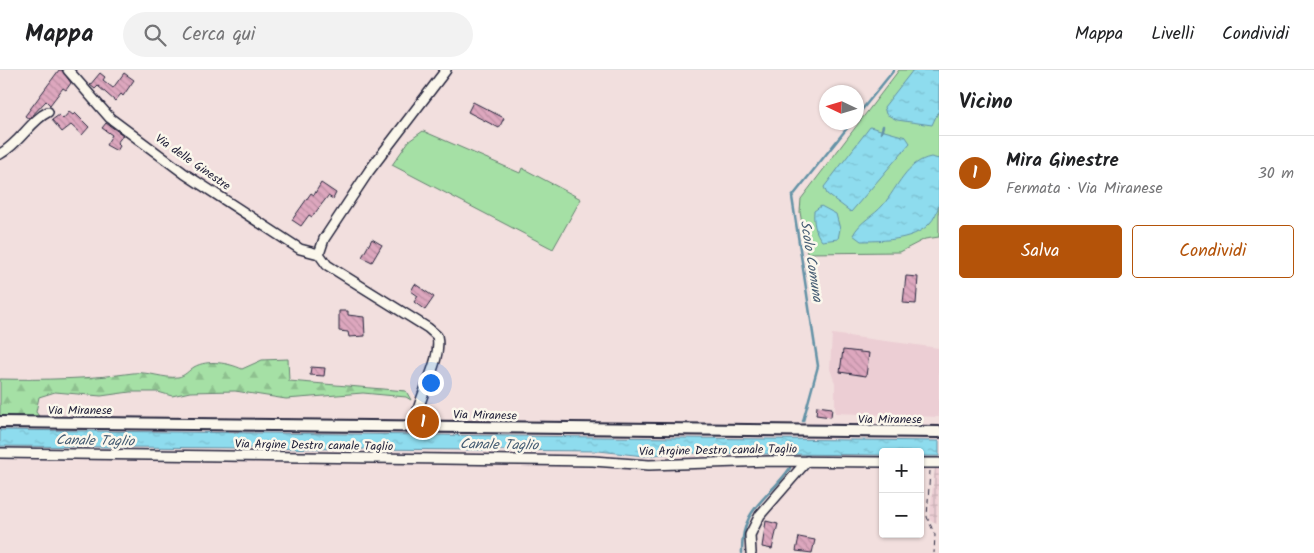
<!DOCTYPE html>
<html lang="it">
<head>
<meta charset="utf-8">
<style>
  body { margin:0; font-family:Kalam,sans-serif; background:#f2f2f2; color:#202124 }
  .controls { position:absolute; right:15px; bottom:15px; display:grid; overflow:hidden; border-radius:5px; box-shadow:0 1px 4px #0004 }
  .controls button { width:45px; height:45px; display:grid; place-items:center; padding:0; border:0; border-bottom:1px solid #e0e0e0; background:#fff; color:#202124; font:25px sans-serif }
  .compass { position:absolute; left:819px; top:15px; width:45px; height:45px; border-radius:50%; background:#fff; box-shadow:0 1px 4px #0004; rotate:274deg }
  .you { position:absolute; left:430px; top:312px; width:18px; height:18px; margin:-12px; border:4px solid #fff; border-radius:50%; background:#1a73e8; box-shadow:0 0 0 8px #1a73e833 }
  .badge { display:grid; place-items:center; width:32px; height:32px; border-radius:50%; background:#b45309; color:#fff; font-size:16px; font-weight:700 }
  .pin { position:absolute; translate:-50% -50%; border:2px solid #fff; box-shadow:0 1px 5px #0006 }
  .list { margin:0; padding:0; list-style:none }
  h2 { display:flex; justify-content:space-between; align-items:center; height:65px; margin:0; padding:0 20px; font-size:21px }
  h2 small { font-size:16px; font-weight:400; color:#757577 }
  .list li { display:grid; grid-template-columns:32px 1fr auto; gap:15px; align-items:center; box-sizing:border-box; height:75px; padding:0 20px; border-top:1px solid #e0e0e0 }
  .list b { display:block; font-size:19px; white-space:nowrap }
  .list p { margin:0; font-size:16px; white-space:nowrap; color:#757577 }
  .list em { font-size:16px; font-style:normal; color:#757577 }
  .actions { display:flex; gap:10px; padding:15px 20px }
  .actions a { flex:1; padding:11px 0; border:1px solid #b45309; border-radius:5px; text-align:center; font-size:18px; color:#b45309 }
  .actions .main { background:#b45309; color:#fff }
  .icon { flex:none; width:28px; height:28px; fill:none; stroke:currentColor; stroke-width:2; stroke-linecap:round; stroke-linejoin:round }
  .map { position:relative; flex:none; width:939px; height:483px; overflow:hidden }
  header { display:flex; align-items:center; gap:30px; box-sizing:border-box; height:70px; padding:0 25px; background:#fff; border-bottom:1px solid #e0e0e0 }
  header strong { font-size:24px }
  nav { display:flex; gap:28px; margin-inline-start:auto; font-size:18px }
  .search { width:350px; height:45px; background:#f2f2f2; display:flex; align-items:center; gap:12px; box-sizing:border-box; padding:0 18px; border-radius:28px; color:#757577; font-size:19px }
  main { display:flex }
  aside { flex:1; background:#fff }
  .map>svg:first-child { display:block }
</style>
</head>
<body>
<header>
<strong>Mappa</strong>
<div class="search"><svg class="icon" aria-label="search" viewBox="0 0 24 24"><circle cx="10" cy="10" r="6"/><path d="M15 15l6 6"/></svg>Cerca qui</div>
<nav><a>Mappa</a><a>Livelli</a><a>Condividi</a></nav>
</header>
<main>
<div class="map">
<svg width="939" height="483" viewBox="0 0 939 483">
  <defs>
    <pattern id="industrial-grid" width="8" height="8" patternUnits="userSpaceOnUse" patternTransform="scale(1.25)"><rect width="8" height="8" fill="#ecced4"/><path d="M0 4h8M4 0v8" fill="none" stroke="#cab1b7"/></pattern>
    <pattern id="forest-firs" width="22" height="20" patternUnits="userSpaceOnUse" patternTransform="scale(1.25)"><rect width="22" height="20" fill="#a5e0a5"/><path d="M5 1l3.5 6h-7zM16 11l3.5 6h-7z" fill="#8ec08f"/></pattern>
    <pattern id="water-ripples" width="26" height="14" patternUnits="userSpaceOnUse" patternTransform="scale(1.25)"><rect width="26" height="14" fill="#8edcee"/><path d="M2 4q2-2 4 0t4 0M15 11q2-2 4 0t4 0" fill="none" stroke="#7abccd"/></pattern>
    <pattern id="building-back-hatch" width="6" height="6" patternUnits="userSpaceOnUse" patternTransform="scale(1.25)"><rect width="6" height="6" fill="#dda7be"/><path d="M-1 5l2 2M0 0l6 6M5-1l2 2" fill="none" stroke="#bd8fa4"/></pattern>
  </defs>
  <rect width="100%" height="100%" fill="#f2dfde"/>
  <filter id="ink" filterUnits="userSpaceOnUse"><feTurbulence type="fractalNoise" baseFrequency=".02" numOctaves="2"/><feDisplacementMap in="SourceGraphic" scale="10" xChannelSelector="R" yChannelSelector="G"/><feConvolveMatrix kernelMatrix="1 2 1 2 8 2 1 2 1" color-interpolation-filters="sRGB"/></filter>
  <g filter="url(#ink)">
    <!-- built -->
    <polygon fill="#ecced4" points="832,264 939,278 939,347 835,343 835,313 830,299"/>
    <!-- industrial -->
    <polygon fill="url(#industrial-grid)" points="935,398 939,398 937,453 929,450"/>
    <!-- grass -->
    <g fill="#a5e0a5" stroke="#648170">
      <polygon points="899,0 939,0 939,167 925,169 900,182 807,183 800,142 801,129"/>
      <polygon points="423,61 520,103 522,98 581,129 553,179 392,95 409,71"/>
    </g>
    <!-- forest -->
    <path fill="url(#forest-firs)" stroke="#648170" d="M288 289 289 311 406 321 411 330 406 327 363 323 286 329 235 321 190 322 172 326 158 322H130L101 326 55 322 39 327 36 342 41 349 0 348V309C42 310 92 309 133 303 148 301 164 309 178 307 185 306 189 300 194 297 208 289 229 293 242 299L262 290Z"/>
    <!-- water -->
    <g fill="url(#water-ripples)" stroke="#6392a6">
      <polygon points="913,0 939,0 939,40 932,55 897,50 886,44 884,37"/>
      <polygon points="870,57 906,67 910,73 851,142 827,124 824,117"/>
      <path d="M931 87 939 89C939 103 939 118 939 132 935 170 889 171 861 171L853 165C860 151 874 146 883 135 898 117 906 92 931 87Z"/>
      <path d="M821 136 836 144 840 159 838 169 822 171C815 163 813 151 814 141Z"/>
      <polygon points="0,360 939,371 939,386 920,386 920,382 883,382 883,385 674,383 644,386 599,381 0,376"/>
    </g>
    <g fill="none" stroke-linecap="round" stroke-linejoin="round">
      <!-- stream -->
      <g stroke="#6392a6" stroke-width="2.5">
        <polyline points="856,47 894,0"/>
        <polyline points="881,63 883,56"/>
        <polyline points="803,351 818,296 792,127 852,52"/>
        <path d="M742 483C741 437 767 431 790 398"/>
      </g>
    </g>
    <!-- building -->
    <g fill="url(#building-back-hatch)" stroke="#22223b">
      <polygon points="59,0 62,0 71,13 66,20 63,18 50,35 46,31 29,49 25,46"/>
      <polygon points="100,3 105,7 103,10 113,18 124,3 134,10 123,26 121,24 115,31 98,16 95,19 90,15"/>
      <polygon points="473,32 504,48 499,58 468,42"/>
      <polygon points="69,42 73,45 75,43 89,57 82,65 71,55 62,62 52,50 59,45 63,49"/>
      <polygon points="106,53 123,65 117,73 120,76 117,81 106,75 112,65 102,58"/>
      <polygon points="321,113 336,123 333,129 328,126 312,147 309,145 301,156 292,150 311,123 314,125"/>
      <polygon points="372,169 382,175 372,192 362,187"/>
      <polygon points="906,206 918,207 916,234 903,233"/>
      <polygon points="415,214 434,227 425,240 414,232 418,226 411,221"/>
      <polygon points="339,241 348,241 348,245 364,247 365,266 349,267 348,262 339,261"/>
      <polygon points="843,280 869,283 866,306 840,302"/>
      <polygon points="311,297 325,298 324,306 310,305"/>
      <polygon points="817,336 832,338 831,347 816,345"/>
      <polygon points="766,451 778,454 772,479 762,477"/>
      <polygon points="799,467 815,470 812,483 796,481"/>
    </g>
    <g fill="none" stroke-linecap="round" stroke-linejoin="round">
      <!-- minor casing -->
      <g stroke="#22223b" stroke-width="12">
        <g id="minor">
          <polyline points="68,0 110,48 185,104 300,179 319,184"/>
          <path d="M0 84C20 73 31 50 48 42"/>
          <path d="M415 357C416 328 443 291 437 266L428 258 327 195 319 184 324 169 369 101 446 0"/>
          <polyline points="0,383 593,391 649,395 771,391 883,392"/>
          <polyline points="920,393 939,393"/>
          <polyline points="751,483 750,465 760,445 807,391"/>
        </g>
      </g>
      <!-- major casing -->
      <g stroke="#22223b" stroke-width="14">
        <polyline id="major" points="0,352 939,362"/>
      </g>
      <!-- path -->
      <polyline stroke="#22223b" stroke-width="1" stroke-dasharray="5 4" stroke-linecap="butt" points="930,401 927,447 935,465 934,483"/>
      <!-- minor -->
      <use href="#minor" stroke="#fbf7ec" stroke-width="9"/>
      <!-- major -->
      <use href="#major" stroke="#fbf7ec" stroke-width="10"/>
    </g>
  </g>
  <g text-anchor="middle" stroke-width="5" stroke-linejoin="round" paint-order="stroke">
    <!-- street labels -->
    <g font-size="12" fill="#22223b" stroke="#fbf7ec">
      <text transform="translate(193 92) rotate(35)" y="4">Via delle Ginestre</text>
      <text x="80" y="344">Via Miranese</text>
      <text transform="translate(485 345) rotate(1)" y="4">Via Miranese</text>
      <text x="890" y="353">Via Miranese</text>
      <text transform="translate(314 375) rotate(1)" y="4">Via Argine Destro canale Taglio</text>
      <text transform="translate(718 380) rotate(-1)" y="4">Via Argine Destro canale Taglio</text>
    </g>
    <!-- water labels -->
    <g font-size="14" font-style="italic" fill="#425a71" stroke="#fbf7ec">
      <text transform="translate(812 191) rotate(81)" y="5">Scolo Comuna</text>
      <text transform="translate(95 370) rotate(1)" y="5">Canale Taglio</text>
      <text transform="translate(499 374) rotate(1)" y="5">Canale Taglio</text>
    </g>
  </g>
</svg>
<div class="controls">
<button>+</button>
<button>−</button>
</div>
<svg class="compass" viewBox="-18 -18 36 36"><path d="M0-13l5 13h-10z" fill="#e53935"/><path d="M0 13l5-13h-10z" fill="#757577"/></svg>
<div class="you"></div>
<div class="pin badge" style="left:423px;top:352px">1</div>
</div>
<aside>
<h2>Vicino<small></small></h2>
<ul class="list">
<li><span class="badge">1</span><div><b>Mira Ginestre</b><p>Fermata · Via Miranese</p></div><em>30 m</em></li>
</ul>
<div class="actions"><a class="main">Salva</a><a>Condividi</a></div>
</aside>
</main>
</body>
</html>
